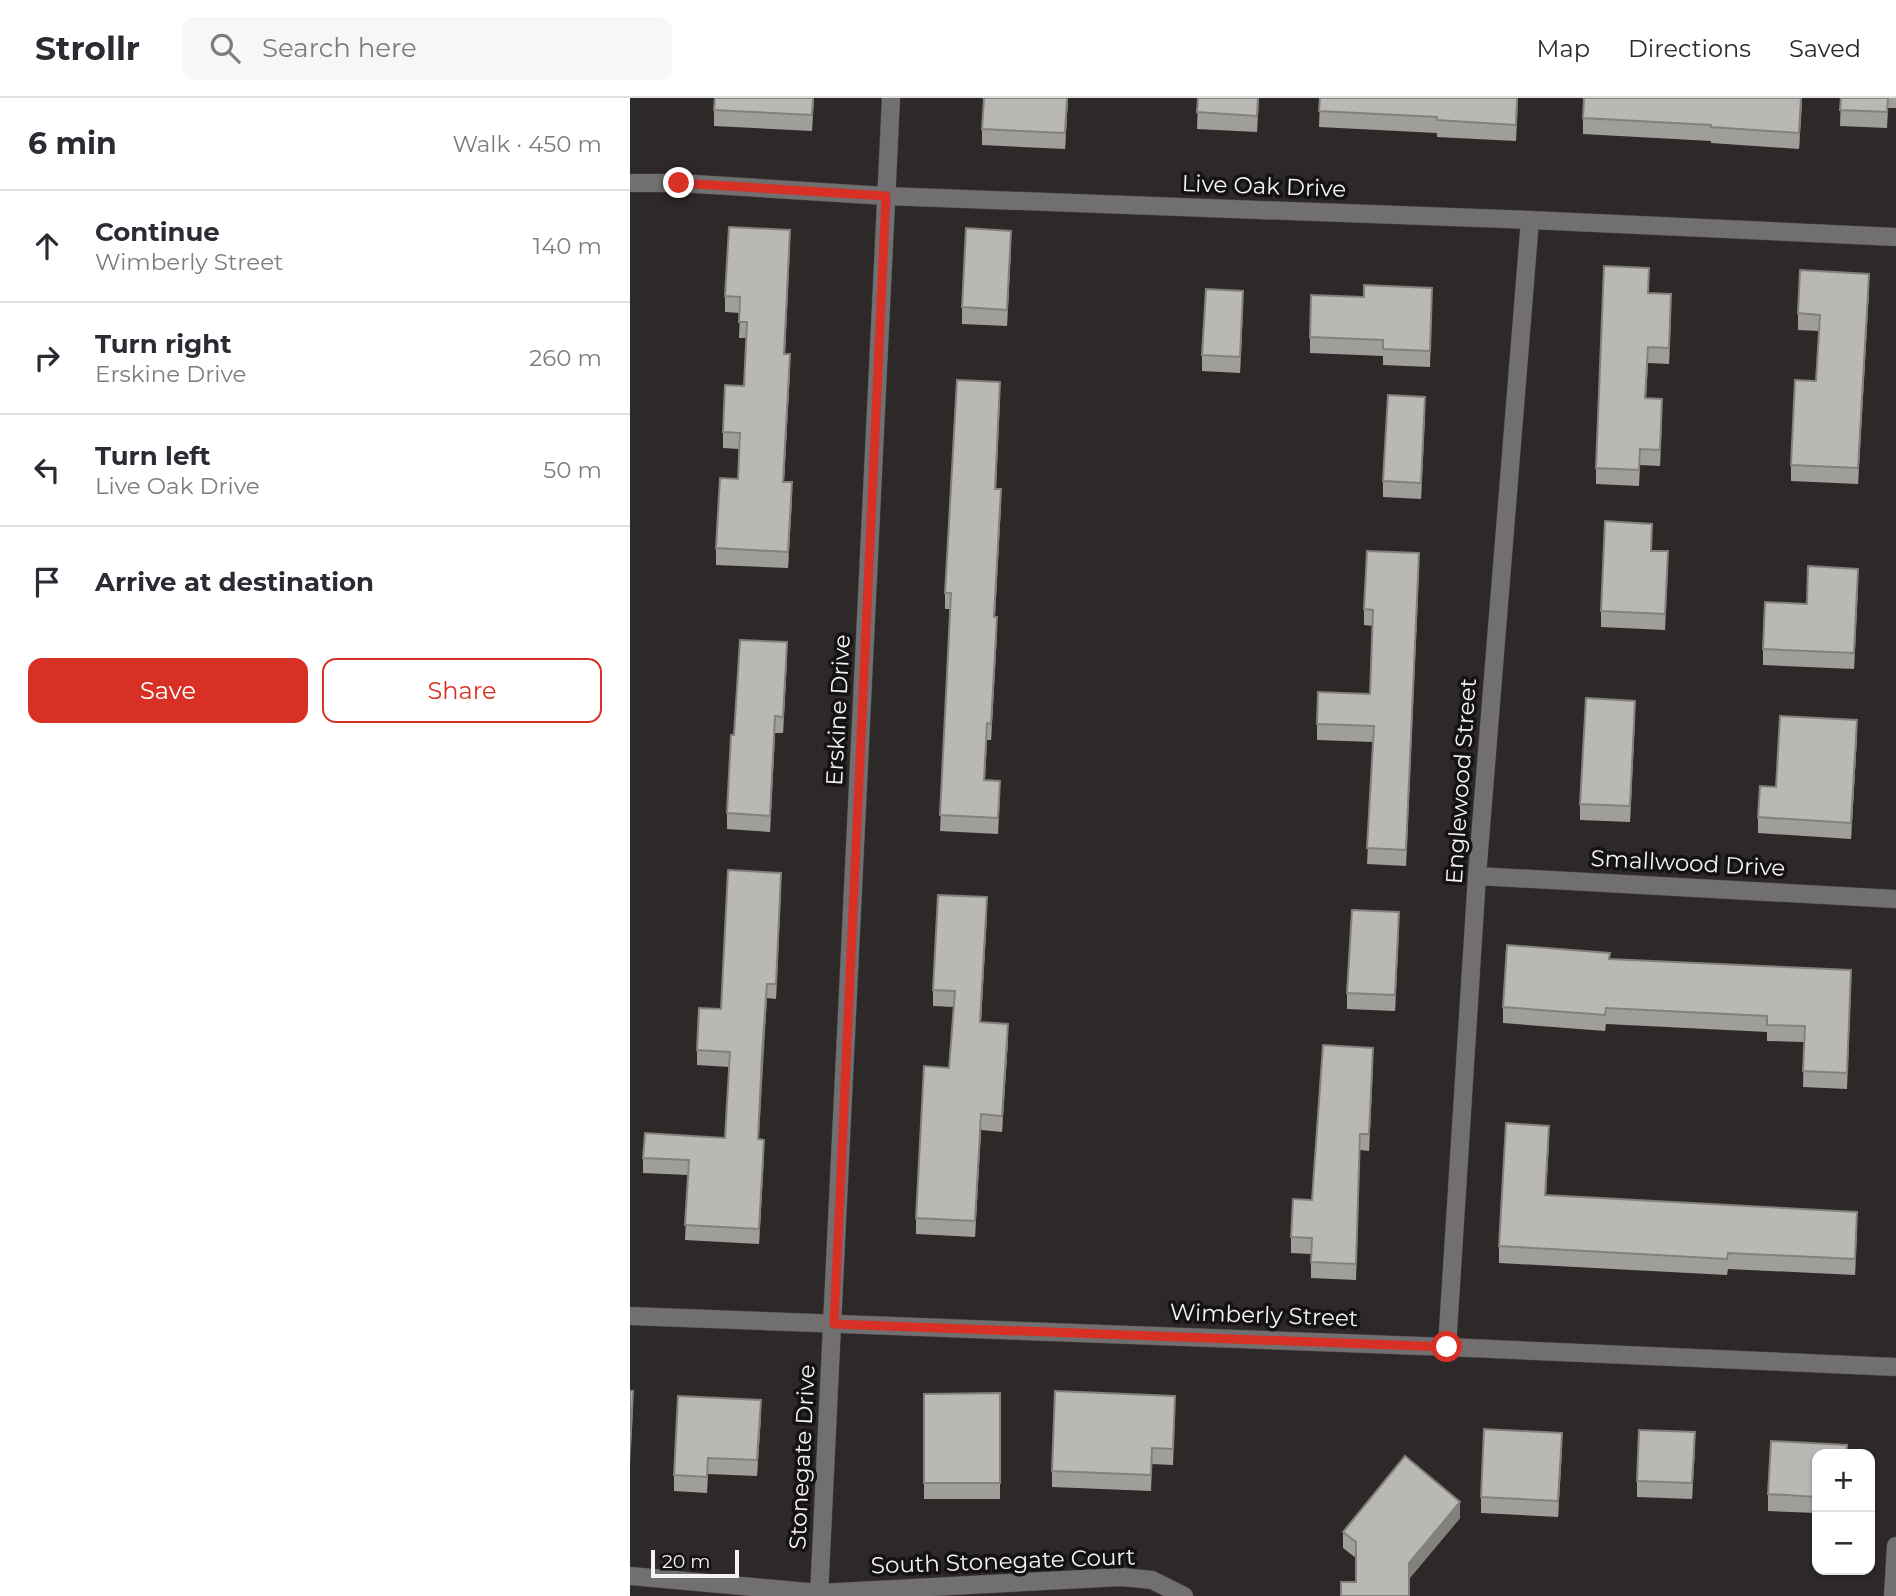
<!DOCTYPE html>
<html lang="en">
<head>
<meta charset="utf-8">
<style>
  body { margin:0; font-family:Montserrat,sans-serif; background:#f7f7f7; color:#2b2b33 }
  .controls { position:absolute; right:21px; bottom:21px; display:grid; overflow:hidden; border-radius:14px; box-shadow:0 2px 5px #0004 }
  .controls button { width:63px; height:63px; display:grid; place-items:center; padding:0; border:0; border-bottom:2px solid #e1e1e2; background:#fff; color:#2b2b33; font:35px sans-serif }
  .scale { position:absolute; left:21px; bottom:18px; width:88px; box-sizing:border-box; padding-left:7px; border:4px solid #f5f3f1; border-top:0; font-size:19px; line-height:24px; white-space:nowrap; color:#f5f3f1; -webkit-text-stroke:5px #141212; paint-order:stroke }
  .stop { position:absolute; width:21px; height:21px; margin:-16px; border:5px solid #d93025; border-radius:50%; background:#fff }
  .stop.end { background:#d93025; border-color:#fff; box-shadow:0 2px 7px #0008 }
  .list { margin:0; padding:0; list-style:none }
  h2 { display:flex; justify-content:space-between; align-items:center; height:91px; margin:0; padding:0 28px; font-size:30px }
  h2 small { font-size:23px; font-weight:400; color:#7c7c81 }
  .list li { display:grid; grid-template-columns:46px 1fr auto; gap:21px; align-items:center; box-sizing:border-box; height:112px; padding:0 28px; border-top:2px solid #e1e1e2 }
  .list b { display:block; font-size:26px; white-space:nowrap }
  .list p { margin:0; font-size:23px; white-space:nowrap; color:#7c7c81 }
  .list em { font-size:23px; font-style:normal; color:#7c7c81 }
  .actions { display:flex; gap:14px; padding:21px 28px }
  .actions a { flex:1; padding:16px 0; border:2px solid #d93025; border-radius:14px; text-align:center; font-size:24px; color:#d93025 }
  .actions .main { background:#d93025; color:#fff }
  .icon { flex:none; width:38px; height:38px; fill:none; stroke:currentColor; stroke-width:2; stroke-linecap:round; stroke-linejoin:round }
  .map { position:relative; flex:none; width:1266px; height:1498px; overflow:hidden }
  header { display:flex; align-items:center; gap:42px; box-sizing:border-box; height:98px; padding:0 35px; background:#fff; border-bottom:2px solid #e1e1e2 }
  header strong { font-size:33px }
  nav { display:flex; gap:38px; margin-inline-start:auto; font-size:24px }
  .search { width:490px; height:63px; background:#f7f7f7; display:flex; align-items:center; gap:18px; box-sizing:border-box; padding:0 24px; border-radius:14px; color:#7c7c81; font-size:26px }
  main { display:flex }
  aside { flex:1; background:#fff }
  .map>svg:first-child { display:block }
</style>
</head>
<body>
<header>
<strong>Strollr</strong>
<div class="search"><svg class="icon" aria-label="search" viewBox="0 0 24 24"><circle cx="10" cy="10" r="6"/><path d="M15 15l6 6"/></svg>Search here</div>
<nav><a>Map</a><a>Directions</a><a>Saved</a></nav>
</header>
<main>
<aside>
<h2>6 min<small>Walk · 450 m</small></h2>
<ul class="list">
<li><svg class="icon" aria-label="ahead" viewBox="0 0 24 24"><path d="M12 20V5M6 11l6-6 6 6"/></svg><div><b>Continue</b><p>Wimberly Street</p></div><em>140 m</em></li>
<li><svg class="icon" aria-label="right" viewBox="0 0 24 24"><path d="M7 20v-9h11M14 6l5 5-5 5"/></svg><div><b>Turn right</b><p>Erskine Drive</p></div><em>260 m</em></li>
<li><svg class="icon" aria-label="left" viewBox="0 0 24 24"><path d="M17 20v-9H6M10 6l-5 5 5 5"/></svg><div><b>Turn left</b><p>Live Oak Drive</p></div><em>50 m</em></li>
<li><svg class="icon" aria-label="arrive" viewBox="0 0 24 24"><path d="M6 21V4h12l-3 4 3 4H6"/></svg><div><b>Arrive at destination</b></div></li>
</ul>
<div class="actions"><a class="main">Save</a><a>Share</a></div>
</aside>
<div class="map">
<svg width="1266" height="1498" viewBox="0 0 1266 1498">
  <rect width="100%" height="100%" fill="#2d2928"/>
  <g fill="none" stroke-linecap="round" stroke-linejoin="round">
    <!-- minor casing -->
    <g stroke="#494544" stroke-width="19">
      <g id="minor">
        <polyline points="0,85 49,85 256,98 900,122 1266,139"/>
        <polyline points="847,778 1266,801"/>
        <polyline points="0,1218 817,1249 1266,1269"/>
        <polyline points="817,1249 847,778 900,122"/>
        <polyline points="0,1478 189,1495 492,1479 522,1482 554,1498"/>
        <polyline points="189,1498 261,0"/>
        <polyline points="1263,1498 1266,1448"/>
      </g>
    </g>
    <!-- minor -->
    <use href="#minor" stroke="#716f6f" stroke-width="18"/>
  </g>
  <!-- wall -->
  <g fill="#a09e9b">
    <polygon points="184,0 182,33 84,28 84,12"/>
    <polygon points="438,0 435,51 352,47 352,31"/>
    <polygon points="568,0 629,0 627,34 567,31"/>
    <polygon points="690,0 888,0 886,43 807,39 807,35 689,29"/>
    <polygon points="1172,0 1169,51 1081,45 1081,43 953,36 953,20"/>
    <polygon points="1211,0 1266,0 1266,10 1258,10 1257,30 1210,28"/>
    <polygon points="160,148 155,256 160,272 154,384 162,400 158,470 86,467 86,450 108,381 109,351 93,350 93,334 114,288 116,240 109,240 110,215 95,214 95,198"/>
    <polygon points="381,149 377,228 332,226 332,209"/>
    <polygon points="1239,192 1228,386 1161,383 1161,367 1186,283 1189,233 1168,232 1168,215"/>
    <polygon points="1019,195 1041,212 1039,266 1018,265 1016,300 1032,317 1030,368 1010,367 1009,388 966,386 966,370"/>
    <polygon points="802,206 800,269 753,267 753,258 680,255 680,239"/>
    <polygon points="613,209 610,275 572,273 572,257"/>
    <polygon points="370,300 366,391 371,407 365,519 367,535 361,642 357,642 355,682 370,699 368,736 310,733 321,511 315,511 315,495"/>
    <polygon points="795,315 791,401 753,399 753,383"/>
    <polygon points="1022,453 1038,469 1035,532 971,529 971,513"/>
    <polygon points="789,471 776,768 737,766 743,644 687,642 687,626 740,596 743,528 734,527 734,511"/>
    <polygon points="1228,487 1224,571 1133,567 1133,551 1177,506"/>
    <polygon points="157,560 153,635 145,635 140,734 97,731 97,715 104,637"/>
    <polygon points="1005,619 1000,724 950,722 950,706"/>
    <polygon points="1227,639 1221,741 1128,735 1128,719 1146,689"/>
    <polygon points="151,790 146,901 137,900 132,970 128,1041 134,1057 129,1146 55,1142 58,1077 13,1075 13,1060 95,1040 99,969 67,967 67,952 91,911"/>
    <polygon points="357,815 351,924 378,942 372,1034 351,1032 345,1139 286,1136 286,1120 319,970 324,909 303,908 303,892"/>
    <polygon points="769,830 765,913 717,911 717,895"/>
    <polygon points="980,861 1221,888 1217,991 1173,989 1174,944 1137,943 1137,934 976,926 975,933 873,925 873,909"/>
    <polygon points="743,966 739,1053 730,1052 726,1182 681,1180 681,1156 661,1155 661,1139 682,1102"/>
    <polygon points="919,1044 916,1097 1227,1130 1225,1177 1098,1171 1097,1177 869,1165 869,1148"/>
    <polygon points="370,1295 370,1401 294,1401 294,1296"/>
    <polygon points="545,1314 543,1367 522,1366 521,1393 422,1389 422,1373"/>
    <polygon points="131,1318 127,1378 78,1376 77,1395 44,1393 44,1377"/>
    <polygon points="1065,1350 1062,1401 1007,1399 1007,1383"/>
    <polygon points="932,1351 928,1419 851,1415 851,1399"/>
    <polygon points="1187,1356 1187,1415 1138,1413 1138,1396"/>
    <polygon points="830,1420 779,1481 726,1484 726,1460 713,1450 713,1434"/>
  </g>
  <!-- shaded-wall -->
  <g fill="#82817e">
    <polygon points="437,0 438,0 435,51 435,35"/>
    <polygon points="1171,0 1172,7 1169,51 1169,35"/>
    <polygon points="160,132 160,148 154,272 154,256"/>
    <polygon points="381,133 381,149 377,228 377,212"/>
    <polygon points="1239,176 1239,192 1228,386 1228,370"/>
    <polygon points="613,193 613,209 610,275 610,259"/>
    <polygon points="1041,196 1041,212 1039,266 1039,250"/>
    <polygon points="160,256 160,272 153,400 153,384"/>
    <polygon points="370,284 370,300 365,407 365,391"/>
    <polygon points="795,299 795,315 791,401 791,385"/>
    <polygon points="1032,301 1032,317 1030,368 1030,352"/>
    <polygon points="162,384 162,400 158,470 158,454"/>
    <polygon points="371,391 371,407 364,535 364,519"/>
    <polygon points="789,455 789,471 776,768 776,752"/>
    <polygon points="1228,471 1228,487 1224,571 1224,555"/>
    <polygon points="367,519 367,535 361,642 361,626"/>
    <polygon points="157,544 157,560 153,635 153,619"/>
    <polygon points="1005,603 1005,619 1000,724 1000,708"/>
    <polygon points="145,618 145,635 140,734 140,718"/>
    <polygon points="1227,622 1227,639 1221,741 1221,725"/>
    <polygon points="151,775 151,790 146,901 146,886"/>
    <polygon points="357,799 357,815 350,940 350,924"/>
    <polygon points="769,814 769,830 765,913 765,897"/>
    <polygon points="137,886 137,900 128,1056 132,956"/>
    <polygon points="378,926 378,942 372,1034 372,1018"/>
    <polygon points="743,950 743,966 739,1053 739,1036"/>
    <polygon points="351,1016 351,1032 345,1139 345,1123"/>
    <polygon points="919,1028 919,1044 915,1113 915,1097"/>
    <polygon points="134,1042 134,1057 129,1146 129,1131"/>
    <polygon points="1227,1114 1227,1130 1225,1177 1225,1161"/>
    <polygon points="3,1293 3,1309 0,1368 0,1352"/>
    <polygon points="131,1302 131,1318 127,1378 127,1362"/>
    <polygon points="1065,1334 1065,1350 1062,1401 1062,1385"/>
    <polygon points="932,1335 932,1351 928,1419 928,1403"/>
    <polygon points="830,1404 830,1420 779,1481 779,1465"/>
  </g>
  <!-- building -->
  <g fill="#bab8b4" stroke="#82817e" stroke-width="2">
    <polygon points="85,0 183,0 182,17 84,12"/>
    <polygon points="354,0 437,0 435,35 352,31"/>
    <polygon points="568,0 628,0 627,18 567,14"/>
    <polygon points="690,0 887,0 886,27 807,22 807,19 689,13"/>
    <polygon points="954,0 1171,0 1169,35 1081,29 1081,27 953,20"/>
    <polygon points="1211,0 1258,0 1257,14 1210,12"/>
    <polygon points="99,129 160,132 154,256 160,256 153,384 162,384 158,454 86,450 90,380 108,381 110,335 93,334 95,287 114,288 117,224 109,224 110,199 95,198"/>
    <polygon points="336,130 381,133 377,212 332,209"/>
    <polygon points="974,168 1019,170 1018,195 1041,196 1039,250 1018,249 1015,300 1032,301 1030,352 1010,351 1009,372 966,370"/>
    <polygon points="1170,172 1239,176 1228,370 1161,367 1165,282 1186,283 1190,217 1168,215"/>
    <polygon points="734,187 802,190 800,253 753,251 753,242 680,239 681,197 734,199"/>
    <polygon points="576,191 613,193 610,259 572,257"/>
    <polygon points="327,282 370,284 365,391 371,391 364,519 367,519 361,626 357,625 354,682 370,683 368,720 310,717 321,495 315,495"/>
    <polygon points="758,297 795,299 791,385 753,383"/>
    <polygon points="975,423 1022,426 1021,453 1038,453 1035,516 971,513"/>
    <polygon points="737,453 789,455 776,752 737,750 744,628 687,626 688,594 740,596 743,512 734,511"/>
    <polygon points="1178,468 1228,471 1224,555 1133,551 1135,504 1177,506"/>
    <polygon points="110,542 157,544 153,619 145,618 140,718 97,715 101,637 104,637"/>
    <polygon points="956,600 1005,603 1000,708 950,706"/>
    <polygon points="1150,618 1227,622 1221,725 1128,719 1130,688 1146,689"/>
    <polygon points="98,772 151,775 146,886 137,886 132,956 128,1041 134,1042 129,1131 55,1127 59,1062 13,1060 15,1035 95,1040 100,954 67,952 69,910 91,911"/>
    <polygon points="308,797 357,799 350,924 378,926 372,1018 351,1016 345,1123 286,1120 294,968 319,970 325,893 303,892"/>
    <polygon points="722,812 769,814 765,897 717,895"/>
    <polygon points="877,847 980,855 979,861 1221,872 1217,975 1173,973 1175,928 1137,927 1137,918 976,910 975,917 873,909"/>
    <polygon points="693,947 743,950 739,1036 730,1036 726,1166 681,1164 682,1140 661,1139 663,1101 682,1102"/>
    <polygon points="876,1025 919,1028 915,1097 1227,1114 1225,1161 1098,1155 1097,1161 869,1148"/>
    <polygon points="0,1293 3,1293 0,1352"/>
    <polygon points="425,1293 545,1298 543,1351 522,1350 521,1377 422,1373"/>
    <polygon points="370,1295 370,1385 294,1385 294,1296"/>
    <polygon points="48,1298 131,1302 127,1362 78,1360 77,1379 44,1377"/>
    <polygon points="854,1331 932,1335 928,1403 851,1399"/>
    <polygon points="1009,1332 1065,1334 1062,1385 1007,1383"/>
    <polygon points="1141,1343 1217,1347 1216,1356 1187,1356 1187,1399 1138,1396"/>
    <polygon points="775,1358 830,1404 779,1465 779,1498 711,1498 711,1484 726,1484 726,1444 713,1434"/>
  </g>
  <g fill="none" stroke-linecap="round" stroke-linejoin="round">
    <!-- route -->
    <polyline stroke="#d93025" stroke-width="9" points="49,85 256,98 204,1226 817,1249"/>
  </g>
  <g text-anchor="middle" stroke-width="7" stroke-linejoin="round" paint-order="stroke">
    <!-- street labels -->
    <g font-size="23" fill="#f5f3f1" stroke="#141212">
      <text transform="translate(634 88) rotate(2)" y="8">Live Oak Drive</text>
      <text transform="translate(208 612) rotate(-87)" y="8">Erskine Drive</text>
      <text transform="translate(831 683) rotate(-86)" y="8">Englewood Street</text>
      <text transform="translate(1058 765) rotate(3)" y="8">Smallwood Drive</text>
      <text transform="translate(634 1217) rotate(2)" y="8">Wimberly Street</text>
      <text transform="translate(172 1359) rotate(-87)" y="8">Stonegate Drive</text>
      <text transform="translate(373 1463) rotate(-2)" y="8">South Stonegate Court</text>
    </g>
  </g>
</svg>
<div class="controls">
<button>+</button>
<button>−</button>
</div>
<div class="scale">20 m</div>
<div class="stop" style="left:817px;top:1249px"></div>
<div class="stop end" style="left:49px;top:85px"></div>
</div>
</main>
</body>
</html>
